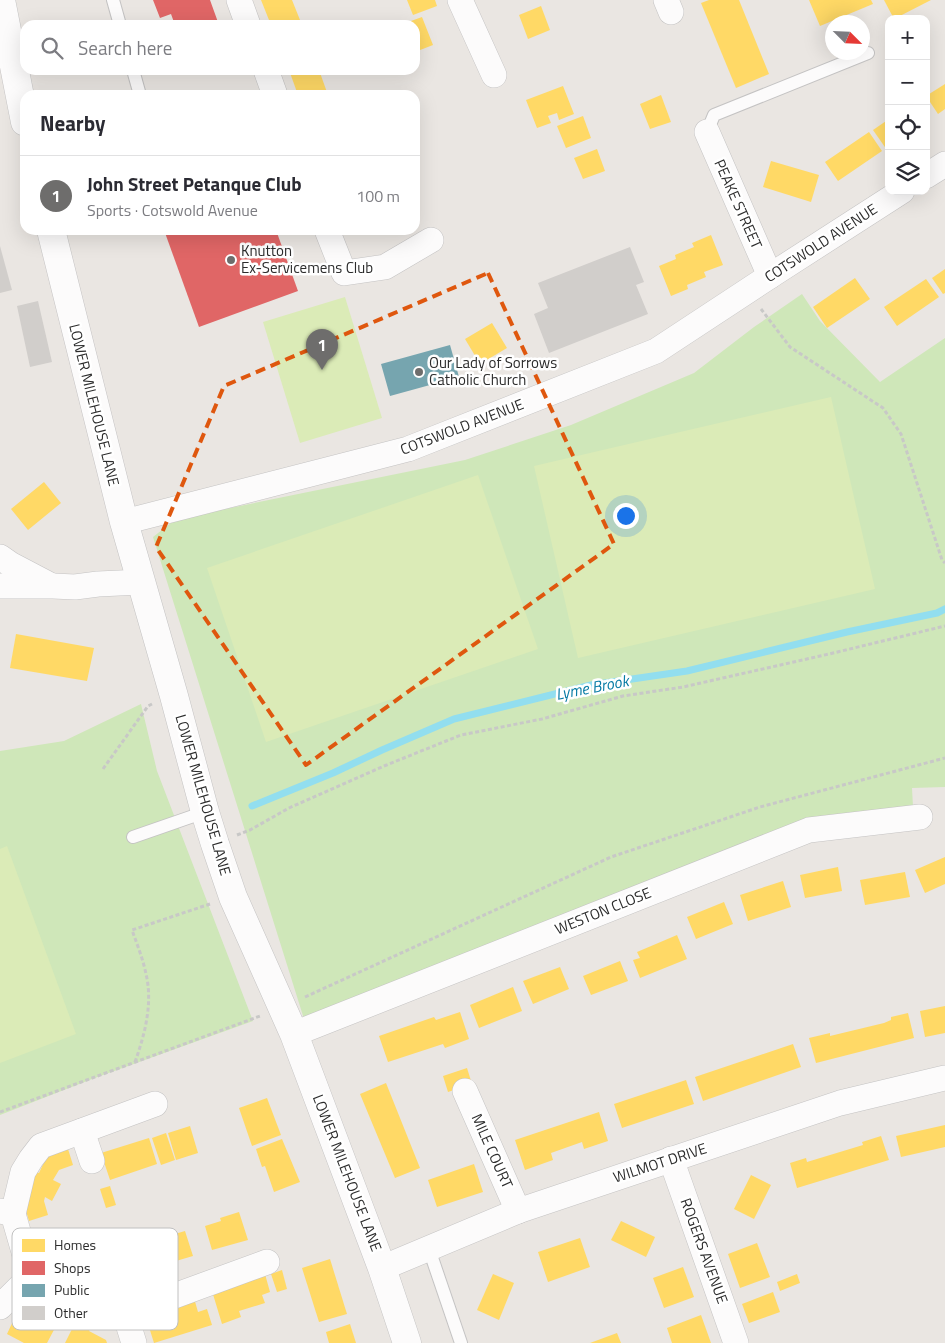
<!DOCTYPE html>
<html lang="en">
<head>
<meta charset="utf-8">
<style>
  body { margin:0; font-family:"Titillium Web",sans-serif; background:#f7f7f7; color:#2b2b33 }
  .controls { position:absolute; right:15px; top:15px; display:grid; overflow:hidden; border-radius:10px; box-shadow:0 5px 20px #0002 }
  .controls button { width:45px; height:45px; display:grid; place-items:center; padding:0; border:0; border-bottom:1px solid #e1e1e2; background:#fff; color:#2b2b33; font:25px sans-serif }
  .compass { position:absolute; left:825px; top:15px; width:45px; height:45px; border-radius:50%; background:#fff; box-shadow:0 5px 20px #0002; rotate:114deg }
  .you { position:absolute; left:625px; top:515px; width:18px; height:18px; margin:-12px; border:4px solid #fff; border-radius:50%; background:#1a73e8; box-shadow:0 0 0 8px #1a73e833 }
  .badge { display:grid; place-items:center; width:32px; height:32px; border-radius:50%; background:#6e6d6c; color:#fff; font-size:16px; font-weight:700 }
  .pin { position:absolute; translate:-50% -41px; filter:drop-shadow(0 1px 2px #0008) }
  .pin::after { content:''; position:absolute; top:26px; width:18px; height:15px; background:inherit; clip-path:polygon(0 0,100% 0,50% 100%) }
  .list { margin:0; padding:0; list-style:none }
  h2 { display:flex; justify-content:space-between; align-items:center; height:65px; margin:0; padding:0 20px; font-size:21px }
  h2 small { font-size:16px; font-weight:400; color:#7c7c81 }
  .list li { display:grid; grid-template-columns:32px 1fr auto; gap:15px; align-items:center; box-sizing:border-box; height:80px; padding:0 20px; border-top:1px solid #e1e1e2 }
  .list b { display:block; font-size:19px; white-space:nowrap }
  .list p { margin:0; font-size:16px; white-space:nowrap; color:#7c7c81 }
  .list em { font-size:16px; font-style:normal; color:#7c7c81 }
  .icon { flex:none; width:28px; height:28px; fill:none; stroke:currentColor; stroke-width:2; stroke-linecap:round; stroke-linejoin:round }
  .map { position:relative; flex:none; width:945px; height:1343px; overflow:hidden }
  .search { position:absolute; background:#fff; box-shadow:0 5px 20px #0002; left:20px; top:20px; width:400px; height:55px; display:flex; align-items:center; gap:12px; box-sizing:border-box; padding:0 18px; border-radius:15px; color:#7c7c81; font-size:19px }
  .panel { position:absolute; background:#fff; box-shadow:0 5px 20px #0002; left:20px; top:90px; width:400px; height:145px; border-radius:15px }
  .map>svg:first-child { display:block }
</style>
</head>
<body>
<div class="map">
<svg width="945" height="1343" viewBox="0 0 945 1343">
  <rect width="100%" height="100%" fill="#eae6e2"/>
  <!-- green -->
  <g fill="#cfe7b9">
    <polygon points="802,294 820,321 880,382 945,338 945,787 912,788 913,807 304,1019 153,537 176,519 465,460 571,425 694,373 754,327"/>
    <polygon points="141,704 157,771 253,1021 92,1079 0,1115 0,751 64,741"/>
  </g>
  <!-- pitch -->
  <g fill="#dbebb7">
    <polygon points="345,297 382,418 300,443 263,322"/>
    <polygon points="831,397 875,589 578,658 534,466"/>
    <polygon points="478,475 538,649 266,742 207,568"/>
    <polygon points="7,846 76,1034 0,1063 0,849"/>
  </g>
  <!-- homes -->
  <g fill="#ffd966">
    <polygon points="261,0 292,0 302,25 271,25"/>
    <polygon points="407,0 435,0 437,6 413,15"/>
    <polygon points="709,0 739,0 769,74 736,88 701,3"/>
    <polygon points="809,0 871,0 873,4 820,26"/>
    <polygon points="884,0 931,0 894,19"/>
    <polygon points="541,6 550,30 528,39 519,15"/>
    <polygon points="422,17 433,45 415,52 415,25 400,25"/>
    <polygon points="289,70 319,70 328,95 298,95"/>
    <polygon points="945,84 945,109 938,114 926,96"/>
    <polygon points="563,86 574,114 559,120 557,113 548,116 551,123 537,128 526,100"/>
    <polygon points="661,95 671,122 650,129 640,104"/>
    <polygon points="583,116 591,138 566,148 557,126"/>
    <polygon points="889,119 889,149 887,150 873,130"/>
    <polygon points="869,132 882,151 838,181 825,162"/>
    <polygon points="597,149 605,171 583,179 574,158"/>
    <polygon points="771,161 819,175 811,202 763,187"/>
    <polygon points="711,235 723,265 704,272 706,277 687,285 688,289 671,296 659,266 676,259 675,255 694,247 692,243"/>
    <polygon points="945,269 945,293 943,294 932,278"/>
    <polygon points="855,278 870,299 827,328 813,307"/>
    <polygon points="926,279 939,297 897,326 884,307"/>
    <polygon points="492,323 507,348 480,364 465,339"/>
    <polygon points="44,482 61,503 28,530 11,509"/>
    <polygon points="16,634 94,648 87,681 10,668"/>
    <polygon points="945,857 945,884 925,893 915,870"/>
    <polygon points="838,867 842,891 805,898 800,875"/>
    <polygon points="905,872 910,897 865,905 860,880"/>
    <polygon points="783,881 791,907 748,921 740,895"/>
    <polygon points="724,902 733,924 696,939 687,917"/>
    <polygon points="677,935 687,959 640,978 633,960 640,958 637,952"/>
    <polygon points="620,961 628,981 591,995 583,976"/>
    <polygon points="560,967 569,989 533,1004 523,981"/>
    <polygon points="513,987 522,1011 479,1028 470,1005"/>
    <polygon points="945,1006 945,1033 925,1037 920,1011"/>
    <polygon points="460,1012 469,1039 445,1048 443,1044 388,1062 379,1036 434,1017 436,1020"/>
    <polygon points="908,1013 914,1038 816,1063 809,1038 830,1033 830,1036 884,1023 891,1020 891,1017"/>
    <polygon points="793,1044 801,1067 703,1101 695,1077"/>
    <polygon points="467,1068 472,1084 448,1092 443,1076"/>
    <polygon points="686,1080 694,1104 622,1128 614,1104"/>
    <polygon points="386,1083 420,1168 395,1178 360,1094"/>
    <polygon points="267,1098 281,1135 252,1146 239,1108"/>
    <polygon points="599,1112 608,1141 584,1149 582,1142 551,1153 553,1160 525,1170 515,1140"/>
    <polygon points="945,1125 945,1147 901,1157 896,1136"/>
    <polygon points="190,1126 198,1153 176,1160 168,1133"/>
    <polygon points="166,1133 175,1160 161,1165 152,1138"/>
    <polygon points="881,1136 889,1160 797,1188 790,1163 806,1158 807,1162 863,1145 862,1142"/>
    <polygon points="149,1138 157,1164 110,1180 101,1153"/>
    <polygon points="282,1139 300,1182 274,1192 265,1166 262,1167 256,1149"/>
    <polygon points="68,1149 73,1165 59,1170 53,1180 61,1184 52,1201 45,1197 44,1201 48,1215 29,1221 24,1204 36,1172 39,1173 47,1156"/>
    <polygon points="474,1164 483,1192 437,1207 428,1180"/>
    <polygon points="751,1175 771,1185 754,1219 734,1209"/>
    <polygon points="110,1186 116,1205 106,1208 100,1189"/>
    <polygon points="239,1212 248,1240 212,1250 205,1226 221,1221 220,1218"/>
    <polygon points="621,1221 655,1237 646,1257 611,1240"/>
    <polygon points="185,1231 193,1256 176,1261 176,1260 152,1268 153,1271 136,1276 130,1257 146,1251 143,1241 167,1234 168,1236"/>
    <polygon points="580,1238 590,1267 548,1282 538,1252"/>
    <polygon points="757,1243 770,1277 740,1288 728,1254"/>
    <polygon points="330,1259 347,1314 319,1322 302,1268"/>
    <polygon points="683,1267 694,1297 664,1308 653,1278"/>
    <polygon points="282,1270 287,1289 277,1292 271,1274"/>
    <polygon points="265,1274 270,1292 262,1295 265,1303 239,1311 241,1317 222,1324 212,1291"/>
    <polygon points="493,1274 514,1283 499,1320 477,1310"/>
    <polygon points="797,1274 800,1283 780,1291 777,1282"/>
    <polygon points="773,1292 780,1312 749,1323 742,1304"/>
    <polygon points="194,1298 198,1312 207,1309 212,1325 154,1343 149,1327 156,1325 151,1312"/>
    <polygon points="20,1306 43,1317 42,1319 56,1326 47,1343 24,1343 7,1334"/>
    <polygon points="701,1315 711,1343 672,1343 667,1328"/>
    <polygon points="76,1321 90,1329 89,1331 106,1340 107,1343 65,1343"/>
    <polygon points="350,1324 356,1343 329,1343 326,1332"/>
    <polygon points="617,1333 621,1343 590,1343"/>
  </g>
  <!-- shops -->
  <g fill="#e06666">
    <polygon points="153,0 210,0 219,25 175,25 171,14 160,18"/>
    <polygon points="164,230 276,230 298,291 199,327"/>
  </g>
  <!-- public -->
  <polygon fill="#76a5af" points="450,345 459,377 390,396 381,364"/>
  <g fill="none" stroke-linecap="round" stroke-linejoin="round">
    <!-- stream -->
    <polyline stroke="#92deef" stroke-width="7" points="252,806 333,773 382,750 454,719 591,685 687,671 847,632 937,613 945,609"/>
  </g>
  <!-- building -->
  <g fill="#d1cecb">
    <polygon points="0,246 12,290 0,293"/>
    <polygon points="630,247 644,282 636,285 648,314 549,353 534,314 548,308 538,283"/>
    <polygon points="38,301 52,362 30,367 17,306"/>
  </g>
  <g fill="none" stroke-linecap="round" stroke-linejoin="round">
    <!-- service casing -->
    <g stroke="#c4c3c3" stroke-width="14">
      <g id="service">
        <polyline points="113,0 120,25"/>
        <polyline points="133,70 140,95"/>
        <polyline points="707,132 714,115 868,53"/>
        <polyline points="133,837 205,812"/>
        <polyline points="429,1249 461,1343"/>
      </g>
    </g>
    <!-- minor casing -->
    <g stroke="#c4c3c3" stroke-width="26">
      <g id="minor">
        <polyline points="239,0 248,25"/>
        <polyline points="460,0 494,75"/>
        <polyline points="666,0 671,12"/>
        <polyline points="266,70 275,95"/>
        <polyline points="707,132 770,276"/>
        <polyline points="926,176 945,164"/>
        <polyline points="327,230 344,273 385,267 431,240"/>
        <polyline points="124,522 408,449 656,351 770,276 902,191"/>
        <polyline points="0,557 10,564 50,585"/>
        <polyline points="0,586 53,586 75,587 98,584 141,582"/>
        <polyline points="294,1034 809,830 920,817"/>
        <polyline points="465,1091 518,1211"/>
        <polyline points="82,1131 92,1161"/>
        <polyline points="671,1159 736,1343"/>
        <polyline points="0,1211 13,1214 31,1276 125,1314 134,1343"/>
        <polyline points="13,1214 23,1172 31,1159 41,1146 155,1104"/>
        <polyline points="382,1268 518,1211 840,1103 945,1078"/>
        <polyline points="0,1307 31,1276"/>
        <polyline points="125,1314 267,1262"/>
      </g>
    </g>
    <!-- secondary casing -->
    <g stroke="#c4c3c3" stroke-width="29">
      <g id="secondary">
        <polyline points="1,0 25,122"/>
        <polyline points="51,230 124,522 174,696 205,812 215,844 233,897 294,1034 382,1268 407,1343"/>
      </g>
    </g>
    <!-- path -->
    <g stroke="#c8c8c7" stroke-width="3" stroke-dasharray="4 2.5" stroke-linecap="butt">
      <polyline points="761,309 790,347 883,408 901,434 942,560 945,563"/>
      <polyline points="103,769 148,706 152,704"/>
      <polyline points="237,835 250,830 289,808 384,766 461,735 542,719 623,696 683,687 829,654 945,626"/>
      <polyline points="305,997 611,857 760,807 945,758"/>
      <path d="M135 1062C145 1034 153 1003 146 974 143 959 137 944 132 930L210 904"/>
      <polyline points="0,1112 260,1016"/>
    </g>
    <!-- service -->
    <use href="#service" stroke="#fcfbfb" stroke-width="12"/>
    <!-- minor -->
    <use href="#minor" stroke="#fcfbfb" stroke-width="25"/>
    <!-- secondary -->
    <use href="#secondary" stroke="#fcfbfb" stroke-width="28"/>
  </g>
  <!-- marked area -->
  <path fill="none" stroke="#df570e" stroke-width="4" stroke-dasharray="10 6" stroke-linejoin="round" d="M488 273 614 544 306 765 156 547 224 386Z"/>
  <!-- markers -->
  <g fill="#6e6d6c" stroke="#fff" stroke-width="2">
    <circle cx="231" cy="260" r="5"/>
    <circle cx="419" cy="372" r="5"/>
  </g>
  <g text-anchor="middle" stroke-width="5" stroke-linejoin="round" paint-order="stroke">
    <!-- street labels -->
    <g font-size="15" fill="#2c2c2c" stroke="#fff">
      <text transform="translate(738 204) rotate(66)" y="5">PEAKE STREET</text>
      <text transform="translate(821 243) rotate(-33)" y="5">COTSWOLD AVENUE</text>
      <text transform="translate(94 405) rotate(76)" y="5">LOWER MILEHOUSE LANE</text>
      <text transform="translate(462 427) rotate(-21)" y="5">COTSWOLD AVENUE</text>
      <text transform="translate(203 795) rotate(74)" y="5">LOWER MILEHOUSE LANE</text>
      <text transform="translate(603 911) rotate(-22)" y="5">WESTON CLOSE</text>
      <text transform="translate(492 1151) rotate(66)" y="5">MILE COURT</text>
      <text transform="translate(660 1163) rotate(-18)" y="5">WILMOT DRIVE</text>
      <text transform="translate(347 1173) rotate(69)" y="5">LOWER MILEHOUSE LANE</text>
      <text transform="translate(704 1251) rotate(70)" y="5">ROGERS AVENUE</text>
    </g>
    <!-- poi labels -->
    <g font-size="15" fill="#2c2c2c" stroke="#fff" text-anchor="start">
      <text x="241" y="256">Knutton<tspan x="241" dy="17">Ex-Servicemens Club</tspan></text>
      <text x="429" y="368">Our Lady of Sorrows<tspan x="429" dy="17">Catholic Church</tspan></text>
    </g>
    <!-- water labels -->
    <g font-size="16" font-style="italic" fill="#077ba5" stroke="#fff">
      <text transform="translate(592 687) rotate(-11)" y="6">Lyme Brook</text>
    </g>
  </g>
  <!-- legend -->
  <rect x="12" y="1228" width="166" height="102" rx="8" fill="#fff" stroke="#c0c0c0" stroke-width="1"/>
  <rect x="22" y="1239" width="23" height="13" fill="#ffd966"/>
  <rect x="22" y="1261" width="23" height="14" fill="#e06666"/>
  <rect x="22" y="1284" width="23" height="13" fill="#76a5af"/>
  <rect x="22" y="1306" width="23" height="14" fill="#d1cecb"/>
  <g font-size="14" fill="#2c2c2c">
    <text x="54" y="1250">Homes</text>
    <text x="54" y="1273">Shops</text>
    <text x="54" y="1295">Public</text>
    <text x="54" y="1318">Other</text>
  </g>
</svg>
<div class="controls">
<button>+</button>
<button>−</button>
<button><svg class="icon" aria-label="locate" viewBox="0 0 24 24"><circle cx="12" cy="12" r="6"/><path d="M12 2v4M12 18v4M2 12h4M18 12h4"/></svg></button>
<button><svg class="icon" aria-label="layers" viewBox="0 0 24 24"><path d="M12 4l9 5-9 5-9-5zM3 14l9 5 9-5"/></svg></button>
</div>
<svg class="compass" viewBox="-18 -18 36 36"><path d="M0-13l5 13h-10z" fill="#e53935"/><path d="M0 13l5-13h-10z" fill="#7c7c81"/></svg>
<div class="you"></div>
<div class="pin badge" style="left:322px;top:370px">1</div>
<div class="search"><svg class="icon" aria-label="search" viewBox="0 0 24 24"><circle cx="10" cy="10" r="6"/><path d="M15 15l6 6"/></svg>Search here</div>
<section class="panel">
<h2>Nearby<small></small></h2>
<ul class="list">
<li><span class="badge">1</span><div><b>John Street Petanque Club</b><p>Sports · Cotswold Avenue</p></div><em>100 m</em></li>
</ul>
</section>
</div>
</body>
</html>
